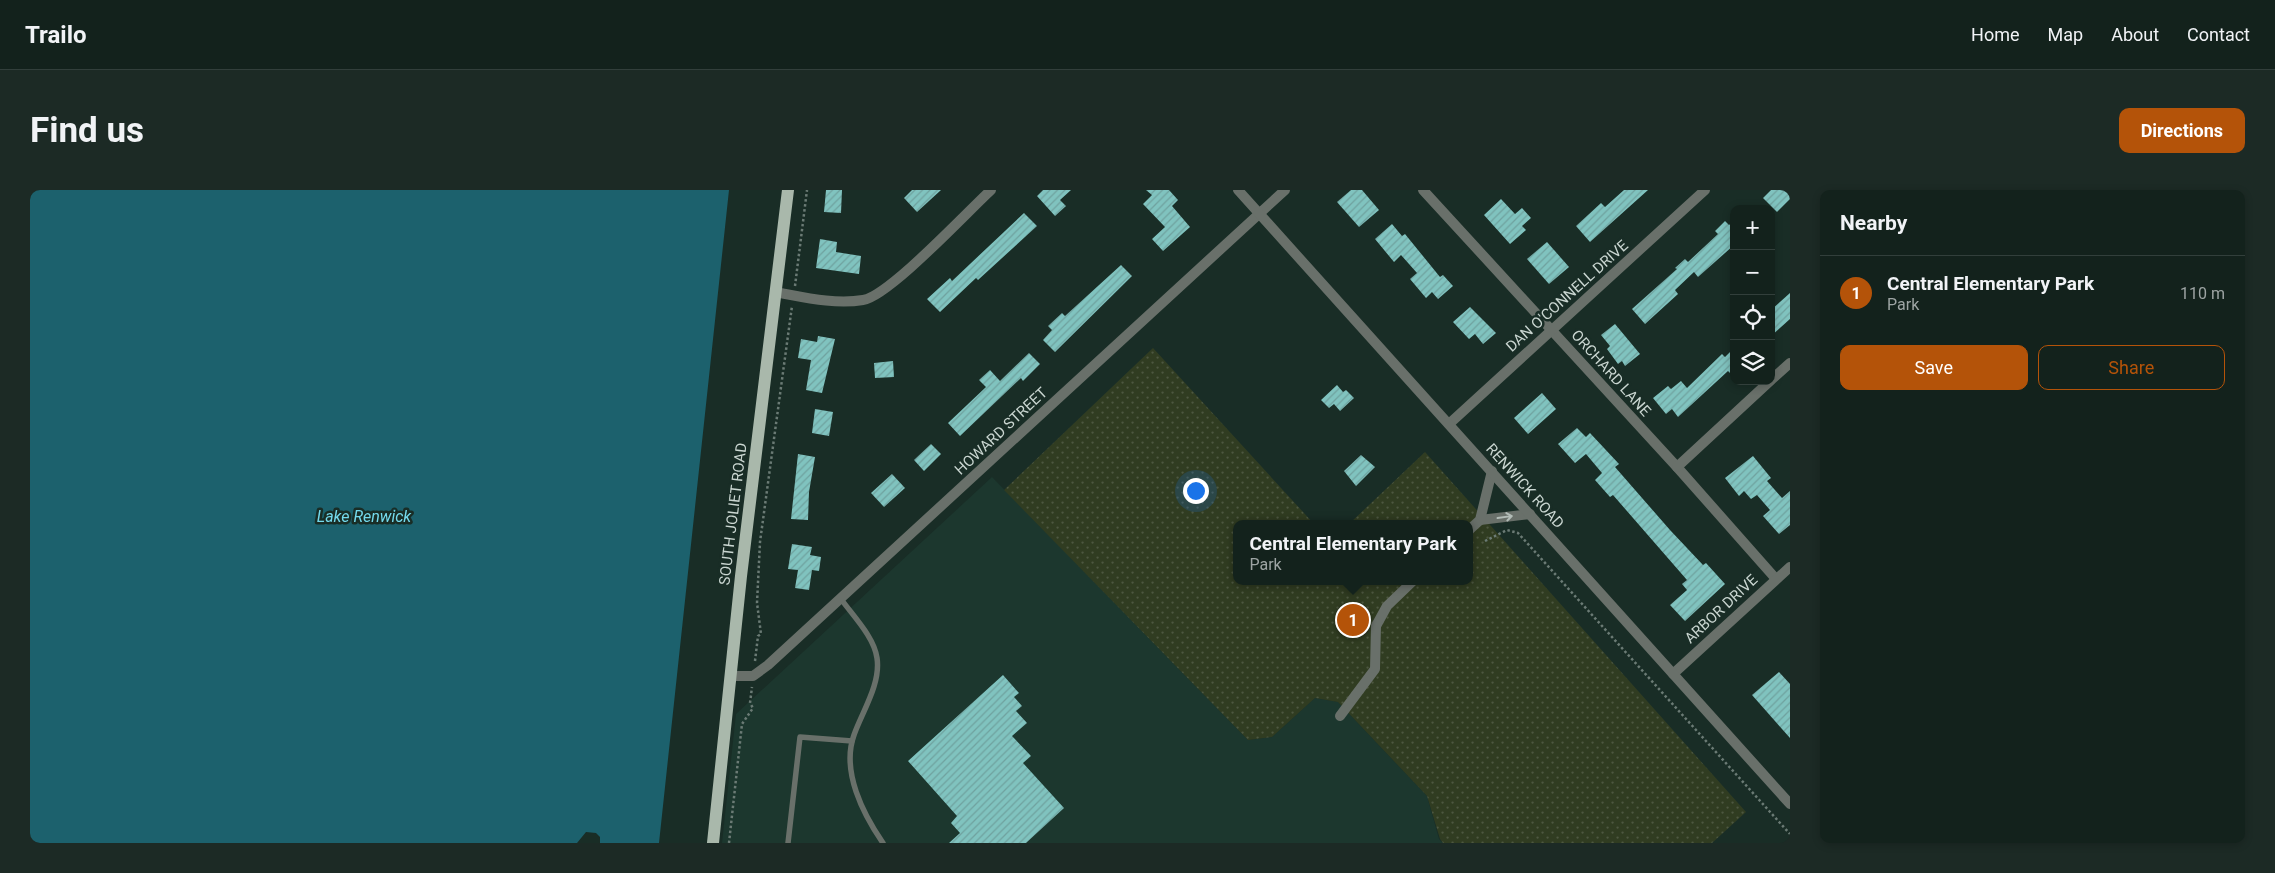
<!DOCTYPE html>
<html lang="en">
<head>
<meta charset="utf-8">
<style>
  body { margin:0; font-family:Roboto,sans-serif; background:#1c2a25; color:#f1f3f6 }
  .controls { position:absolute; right:15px; top:15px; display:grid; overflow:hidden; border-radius:10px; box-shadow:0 2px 8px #0003 }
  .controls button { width:45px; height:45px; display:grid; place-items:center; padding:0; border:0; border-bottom:1px solid #323f3b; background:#13221c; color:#f1f3f6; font:25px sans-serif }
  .you { position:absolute; left:1165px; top:300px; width:18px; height:18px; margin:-12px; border:4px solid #fff; border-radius:50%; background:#1a73e8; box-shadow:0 0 0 8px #1a73e833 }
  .badge { display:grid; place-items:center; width:32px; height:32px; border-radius:50%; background:#b45309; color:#fff; font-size:16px; font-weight:700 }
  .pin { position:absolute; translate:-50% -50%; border:2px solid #fff; box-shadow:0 1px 5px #0006 }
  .popup { position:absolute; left:1203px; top:330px; width:240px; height:65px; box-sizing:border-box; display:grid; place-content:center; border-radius:10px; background:#13221c; filter:drop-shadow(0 1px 4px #0005); font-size:16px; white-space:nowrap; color:#9da4a3 }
  .popup b { font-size:19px; color:#f1f3f6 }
  .popup::after { content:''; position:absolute; left:50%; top:100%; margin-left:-10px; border:10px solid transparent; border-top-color:#13221c }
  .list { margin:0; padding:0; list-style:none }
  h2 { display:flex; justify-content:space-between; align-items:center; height:65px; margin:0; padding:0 20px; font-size:21px }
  h2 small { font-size:16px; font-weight:400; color:#9da4a3 }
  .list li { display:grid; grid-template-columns:32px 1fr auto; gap:15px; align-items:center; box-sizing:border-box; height:75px; padding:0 20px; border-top:1px solid #323f3b }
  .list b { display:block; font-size:19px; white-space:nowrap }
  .list p { margin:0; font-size:16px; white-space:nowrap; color:#9da4a3 }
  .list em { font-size:16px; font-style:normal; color:#9da4a3 }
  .actions { display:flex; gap:10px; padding:15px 20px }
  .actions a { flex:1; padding:11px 0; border:1px solid #b45309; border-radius:10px; text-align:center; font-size:18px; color:#b45309 }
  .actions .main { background:#b45309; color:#fff }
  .icon { flex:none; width:28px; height:28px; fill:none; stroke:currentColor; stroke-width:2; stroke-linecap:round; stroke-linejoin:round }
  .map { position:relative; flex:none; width:1760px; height:653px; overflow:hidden; border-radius:10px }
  header { display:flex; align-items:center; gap:30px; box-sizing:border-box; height:70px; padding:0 25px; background:#13221c; border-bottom:1px solid #323f3b }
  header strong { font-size:24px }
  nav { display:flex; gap:28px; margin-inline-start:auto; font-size:18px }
  .intro { display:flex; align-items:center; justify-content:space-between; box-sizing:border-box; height:120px; padding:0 30px }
  h1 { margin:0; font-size:35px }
  .button { padding:12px 22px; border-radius:10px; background:#b45309; color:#fff; font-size:18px; font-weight:700 }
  main { display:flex; gap:30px; padding:0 30px }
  aside { flex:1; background:#13221c; border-radius:10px; box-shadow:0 2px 8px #0003 }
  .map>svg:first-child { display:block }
</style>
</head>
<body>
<header>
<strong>Trailo</strong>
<nav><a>Home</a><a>Map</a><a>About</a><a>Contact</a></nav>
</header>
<div class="intro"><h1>Find us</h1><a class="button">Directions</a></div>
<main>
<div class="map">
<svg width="1760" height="653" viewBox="0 0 1760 653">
  <defs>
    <pattern id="park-dots" width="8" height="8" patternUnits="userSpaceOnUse" patternTransform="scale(1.25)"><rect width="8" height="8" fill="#303c21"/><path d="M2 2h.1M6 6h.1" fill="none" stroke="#4d5740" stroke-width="1.8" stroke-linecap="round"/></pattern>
    <pattern id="building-hatch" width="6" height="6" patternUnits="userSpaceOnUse" patternTransform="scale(1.25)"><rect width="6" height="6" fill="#80c3bf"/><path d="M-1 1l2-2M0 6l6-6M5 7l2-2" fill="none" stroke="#6fa29f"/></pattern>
  </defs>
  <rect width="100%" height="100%" fill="#192d26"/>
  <!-- built -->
  <polygon fill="#1c372e" points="962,287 1218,550 1242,547 1285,508 1308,512 1397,606 1409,649 1413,653 692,653 706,524"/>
  <!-- park -->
  <polygon fill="url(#park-dots)" points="1123,158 1284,334 1207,334 1207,391 1439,391 1439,334 1319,334 1395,262 1716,622 1682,653 1413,653 1410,649 1397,606 1308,512 1285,508 1242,547 1218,550 974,300"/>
  <!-- water -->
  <polygon fill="#1c616d" points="0,0 699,0 629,653 570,653 570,647 566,643 556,642 547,653 0,653"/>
  <!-- building -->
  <g fill="url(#building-hatch)">
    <polygon points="796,0 812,0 811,23 794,22"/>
    <polygon points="882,0 911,0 887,22 874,8"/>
    <polygon points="1013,0 1041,0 1030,10 1036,16 1025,26 1007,6"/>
    <polygon points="1116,0 1139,0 1148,10 1142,16 1160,37 1133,61 1122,49 1135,37 1113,14 1122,5"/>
    <polygon points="1321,0 1332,0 1349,20 1329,37 1307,12"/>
    <polygon points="1594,0 1618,0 1560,52 1546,36 1571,13 1575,17"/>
    <polygon points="1741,0 1760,0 1760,9 1747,22 1733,8"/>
    <polygon points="1471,9 1485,24 1492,18 1501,28 1492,36 1496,40 1480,54 1454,25"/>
    <polygon points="994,23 1007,36 948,90 946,88 910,122 897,109 920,88 922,91"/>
    <polygon points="1695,31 1699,35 1704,31 1704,55 1668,87 1664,82 1645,100 1648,104 1615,134 1602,119 1647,79 1645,78 1655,69 1658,72 1688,44 1685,41"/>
    <polygon points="1362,34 1372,46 1375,44 1410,87 1413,85 1423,96 1408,109 1402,102 1396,108 1380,89 1387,83 1371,65 1364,72 1345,49"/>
    <polygon points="790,49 807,52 806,62 831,66 829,84 786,78"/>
    <polygon points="1517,52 1539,77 1519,94 1497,69"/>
    <polygon points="1091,75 1102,86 1025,162 1013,150 1022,140 1018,136 1032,123 1035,126"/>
    <polygon points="1760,103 1760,129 1741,146 1741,120"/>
    <polygon points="1440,117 1466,143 1453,154 1445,144 1439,149 1423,132"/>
    <polygon points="1585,134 1610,164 1595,176 1592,171 1588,174 1577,159 1580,156 1571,145"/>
    <polygon points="788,146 805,149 792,203 776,200 781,170 768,168 771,149 787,152"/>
    <polygon points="1704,158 1704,187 1698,181 1648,227 1642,219 1636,224 1623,208 1638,196 1641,199 1651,191 1657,198 1692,164 1695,167"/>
    <polygon points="999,163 1010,174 993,191 991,188 930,246 918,233 956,197 949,190 960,180 970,191"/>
    <polygon points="863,171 864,187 845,188 844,173"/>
    <polygon points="1307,195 1313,202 1316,200 1324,208 1310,221 1304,214 1299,218 1291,210"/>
    <polygon points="1512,203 1526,219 1498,244 1484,228"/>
    <polygon points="785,219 803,222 799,246 782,243"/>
    <polygon points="1547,238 1556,247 1560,243 1589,274 1585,277 1640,340 1673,375 1676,373 1695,394 1655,431 1640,415 1657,400 1652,394 1657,390 1583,305 1580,307 1565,290 1572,283 1556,264 1545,273 1528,254"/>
    <polygon points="901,254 911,264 894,281 884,270"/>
    <polygon points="768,264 785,267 779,302 778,330 761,329"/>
    <polygon points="1331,265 1345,277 1326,296 1314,281"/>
    <polygon points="1723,266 1741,288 1737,291 1752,308 1760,301 1760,335 1749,344 1733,326 1740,320 1727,305 1721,309 1714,301 1709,306 1695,288"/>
    <polygon points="862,284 875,298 854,317 841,303"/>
    <polygon points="762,354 782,357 780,365 791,367 789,381 782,380 779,400 765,398 768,380 758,379"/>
    <polygon points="1749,482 1760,494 1760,548 1722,505"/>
    <polygon points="973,485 989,503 984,507 992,516 986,521 997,533 982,546 1001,566 993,573 1034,618 996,653 919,653 930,643 921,633 927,626 878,571"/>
  </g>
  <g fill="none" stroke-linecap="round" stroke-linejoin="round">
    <!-- path -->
    <g stroke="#6b7b75" stroke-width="2.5" stroke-dasharray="2.5 2.5" stroke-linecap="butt">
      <polyline points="765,96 777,0"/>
      <polyline points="1455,351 1477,340 1488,343 1760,644"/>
      <polyline points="725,471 728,446 731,444 727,413 730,352 762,116"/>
      <polyline points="699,653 712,534 723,518 720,513 722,497"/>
    </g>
    <!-- service -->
    <g stroke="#69706a" stroke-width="5.5">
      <path d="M811 409C824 427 844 447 847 468 851 494 832 522 824 545 811 581 833 624 853 653"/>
      <polyline points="758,653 770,547 822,551"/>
    </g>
    <!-- minor -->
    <g stroke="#69706a" stroke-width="10">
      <polyline points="1393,0 1647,277 1746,389"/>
      <path d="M745 102C773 107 805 115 833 110 859 106 937 22 961 0"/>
      <polyline points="1741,190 1760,173"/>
      <polyline points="1419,234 1675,0"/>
      <polyline points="1647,277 1740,191"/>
      <polyline points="1450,330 1500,324"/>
      <polyline points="1439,340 1450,330 1462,281"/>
      <polyline points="1643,484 1760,377"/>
      <polyline points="701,486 723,486 738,475 1255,0"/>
      <polyline points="1310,526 1345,479 1346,436 1357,416 1383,391"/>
    </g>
    <!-- tertiary -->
    <polyline stroke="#69706a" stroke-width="10" points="1208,0 1760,614"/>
    <!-- primary -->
    <polyline stroke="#a9b8ab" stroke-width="12" points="683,653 711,386 758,0"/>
  </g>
  <!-- one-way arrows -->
  <defs><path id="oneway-shaft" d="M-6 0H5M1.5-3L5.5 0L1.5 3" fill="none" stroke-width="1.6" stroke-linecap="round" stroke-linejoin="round" transform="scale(1.25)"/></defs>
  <use stroke="#b2bcb7" href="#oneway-shaft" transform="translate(1475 327) rotate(-8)"/>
  <g text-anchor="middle" stroke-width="5" stroke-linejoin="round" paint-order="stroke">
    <!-- street labels -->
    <g font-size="15" fill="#cad6d1" stroke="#192d26">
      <text transform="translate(1537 106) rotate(-42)" y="5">DAN O'CONNELL DRIVE</text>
      <text transform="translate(1581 183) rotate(48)" y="5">ORCHARD LANE</text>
      <text transform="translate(971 241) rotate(-43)" y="5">HOWARD STREET</text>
      <text transform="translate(1495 296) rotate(48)" y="5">RENWICK ROAD</text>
      <text transform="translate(703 324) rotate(-83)" y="5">SOUTH JOLIET ROAD</text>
      <text transform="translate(1691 419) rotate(-43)" y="5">ARBOR DRIVE</text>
    </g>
    <!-- water labels -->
    <g font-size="16" font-style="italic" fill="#74daed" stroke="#192d26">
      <text x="334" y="332">Lake Renwick</text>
    </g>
  </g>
</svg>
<div class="controls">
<button>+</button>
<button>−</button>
<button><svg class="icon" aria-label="locate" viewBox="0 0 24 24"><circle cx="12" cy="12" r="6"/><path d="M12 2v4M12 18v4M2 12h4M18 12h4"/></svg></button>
<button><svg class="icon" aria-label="layers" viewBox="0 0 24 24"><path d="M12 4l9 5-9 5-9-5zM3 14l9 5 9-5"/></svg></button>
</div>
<div class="you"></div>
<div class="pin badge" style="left:1323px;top:430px">1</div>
<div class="popup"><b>Central Elementary Park</b>Park</div>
</div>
<aside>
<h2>Nearby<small></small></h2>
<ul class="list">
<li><span class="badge">1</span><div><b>Central Elementary Park</b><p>Park</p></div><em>110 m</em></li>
</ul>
<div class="actions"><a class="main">Save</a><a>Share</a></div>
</aside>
</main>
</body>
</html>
